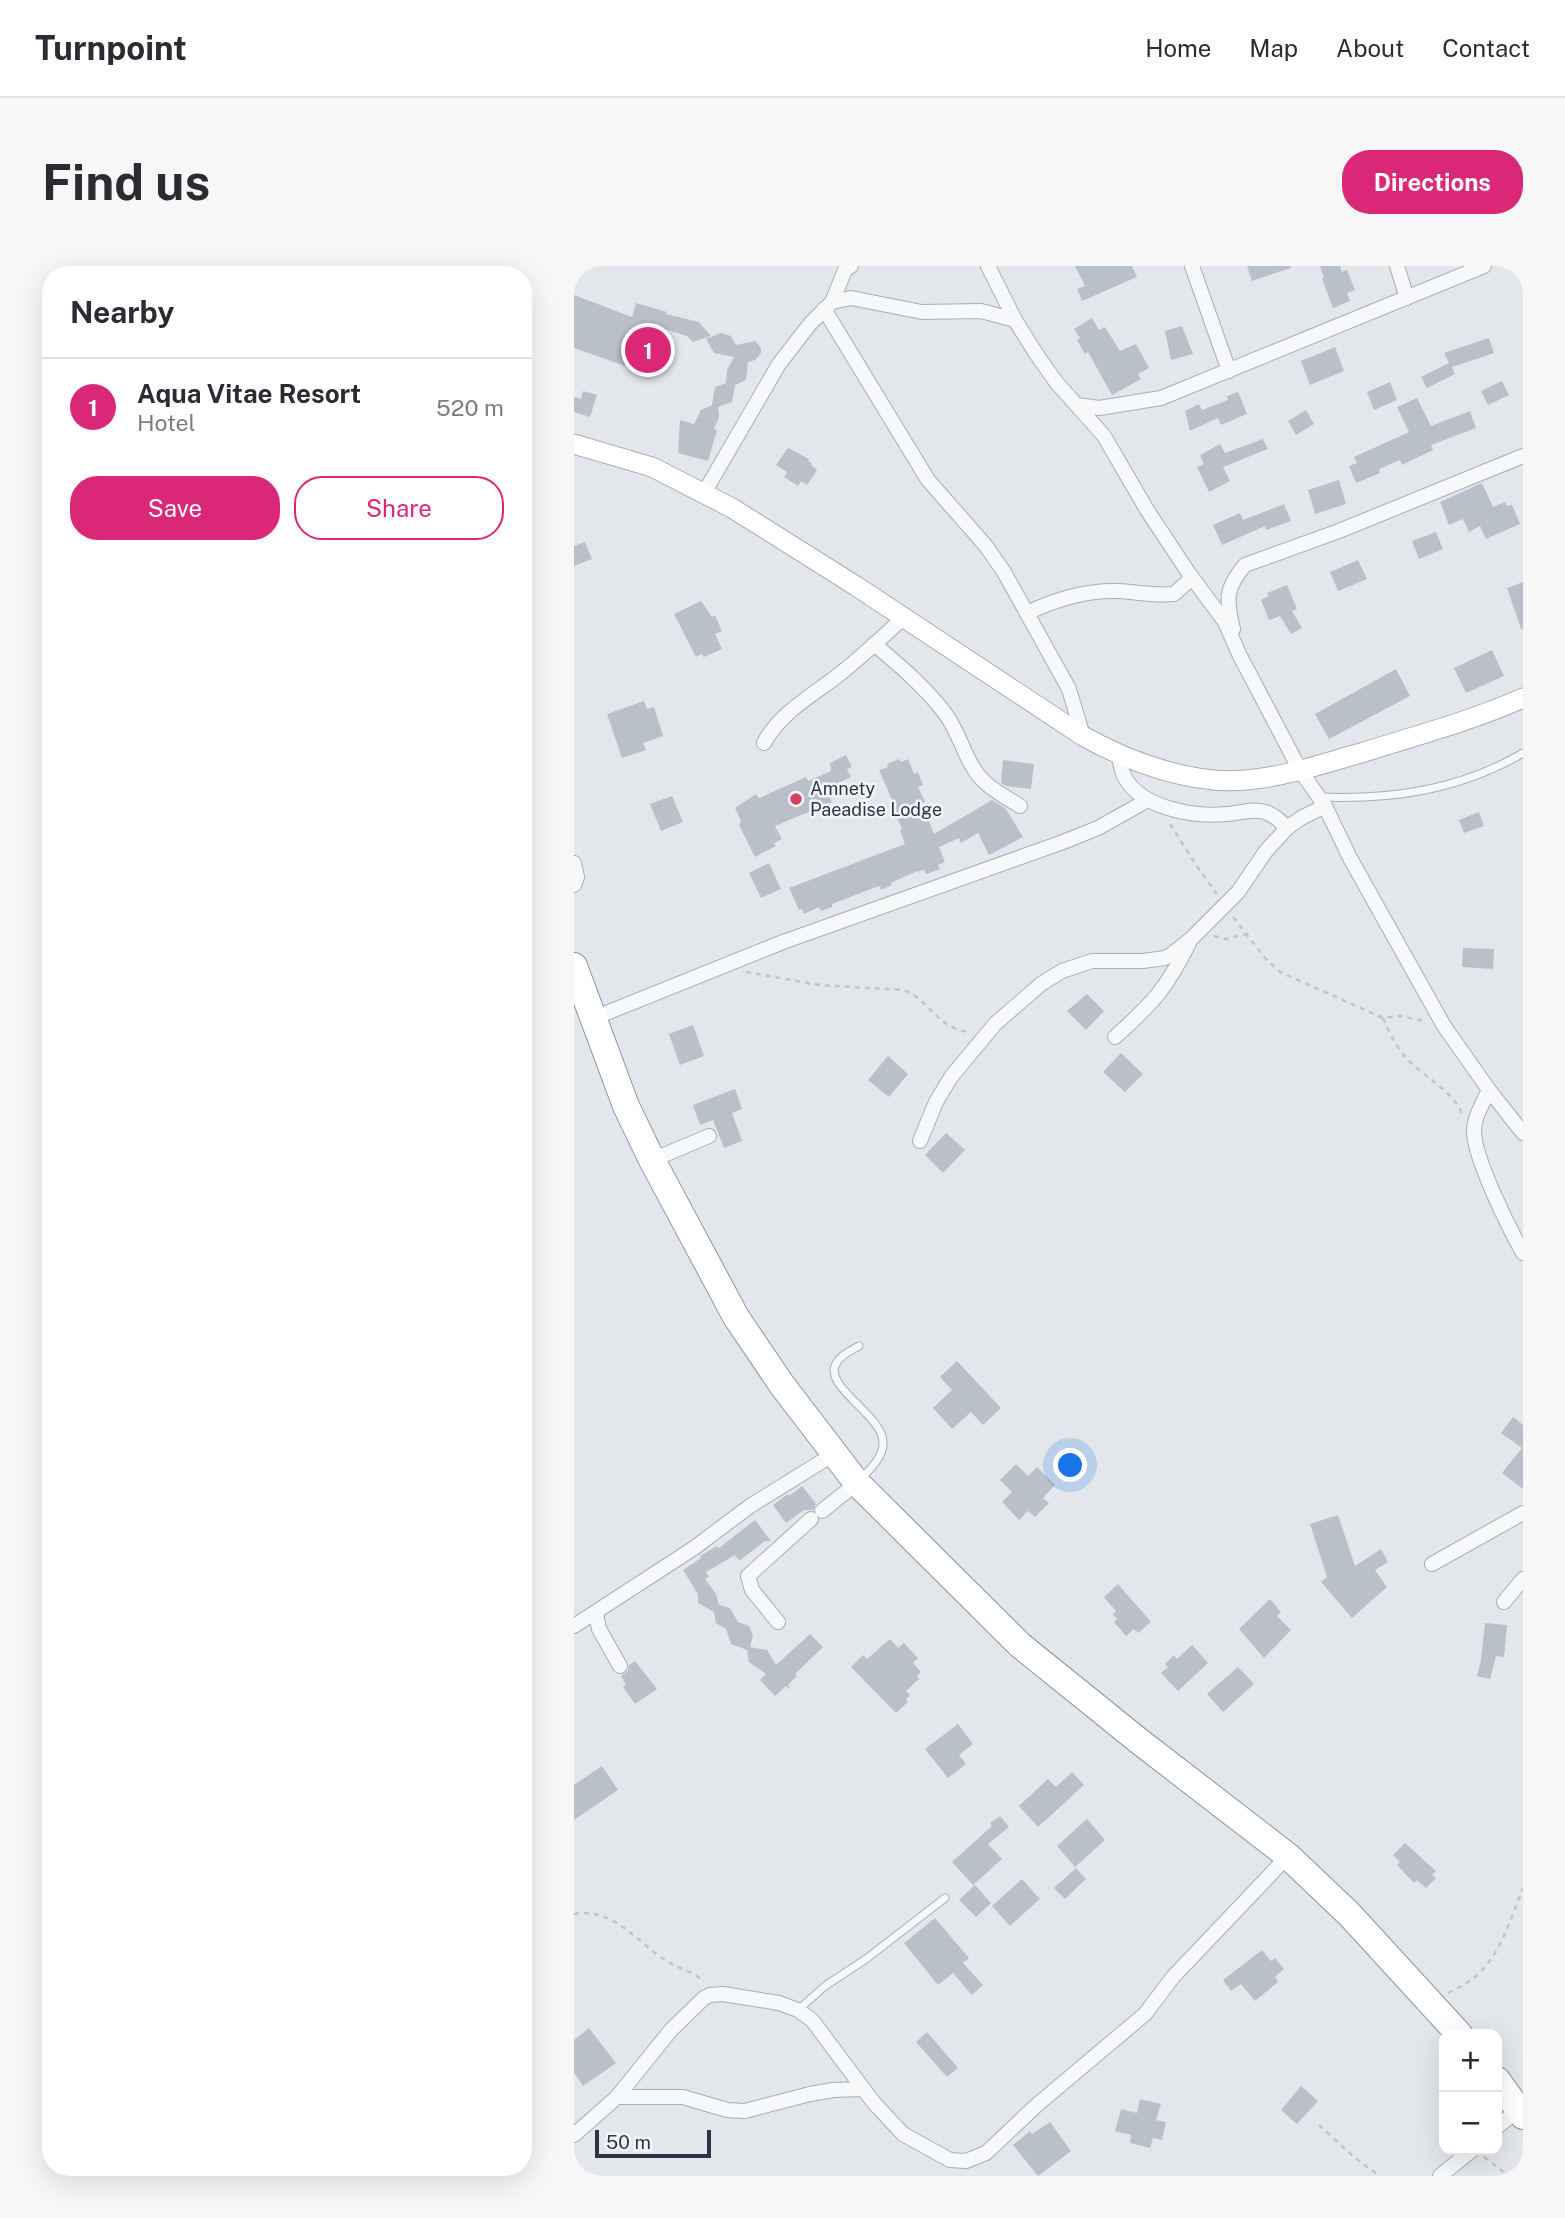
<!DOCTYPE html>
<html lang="en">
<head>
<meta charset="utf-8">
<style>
  body { margin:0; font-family:"Public Sans",sans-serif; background:#f7f7f7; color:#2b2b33 }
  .controls { position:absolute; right:21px; bottom:21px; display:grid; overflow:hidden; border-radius:14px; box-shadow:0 7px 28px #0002 }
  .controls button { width:63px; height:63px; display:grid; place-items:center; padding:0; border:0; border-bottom:2px solid #e1e1e2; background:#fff; color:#2b2b33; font:35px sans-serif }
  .scale { position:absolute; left:21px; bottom:18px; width:116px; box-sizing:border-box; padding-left:7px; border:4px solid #2a3545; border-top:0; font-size:19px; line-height:24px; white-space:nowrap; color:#2a3545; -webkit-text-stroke:5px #f3f6f9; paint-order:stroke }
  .you { position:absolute; left:497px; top:1200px; width:24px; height:24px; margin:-18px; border:5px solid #fff; border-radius:50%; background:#1a73e8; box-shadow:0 0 0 10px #1a73e833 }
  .badge { display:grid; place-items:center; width:46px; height:46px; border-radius:50%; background:#db2777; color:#fff; font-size:23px; font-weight:700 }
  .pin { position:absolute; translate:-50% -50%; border:4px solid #fff; box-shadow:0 2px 7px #0006 }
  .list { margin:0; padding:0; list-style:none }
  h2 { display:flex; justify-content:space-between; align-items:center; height:91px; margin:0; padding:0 28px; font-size:30px }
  h2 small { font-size:23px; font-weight:400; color:#7c7c81 }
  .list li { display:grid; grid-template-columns:46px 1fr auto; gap:21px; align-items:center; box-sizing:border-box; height:98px; padding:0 28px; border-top:2px solid #e1e1e2 }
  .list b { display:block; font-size:26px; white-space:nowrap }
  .list p { margin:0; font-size:23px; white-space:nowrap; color:#7c7c81 }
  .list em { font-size:23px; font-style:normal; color:#7c7c81 }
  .actions { display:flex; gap:14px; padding:21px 28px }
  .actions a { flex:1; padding:16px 0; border:2px solid #db2777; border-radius:28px; text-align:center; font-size:24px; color:#db2777 }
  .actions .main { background:#db2777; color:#fff }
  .map { position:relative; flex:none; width:949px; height:1910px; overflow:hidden; border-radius:28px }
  header { display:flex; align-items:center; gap:42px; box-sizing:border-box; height:98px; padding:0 35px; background:#fff; border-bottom:2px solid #e1e1e2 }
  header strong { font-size:33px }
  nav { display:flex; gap:38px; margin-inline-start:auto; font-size:24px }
  .intro { display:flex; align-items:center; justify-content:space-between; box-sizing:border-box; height:168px; padding:0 42px }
  h1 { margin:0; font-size:49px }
  .button { padding:18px 32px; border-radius:28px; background:#db2777; color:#fff; font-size:24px; font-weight:700 }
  main { display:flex; gap:42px; padding:0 42px }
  aside { flex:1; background:#fff; border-radius:28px; box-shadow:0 7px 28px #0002 }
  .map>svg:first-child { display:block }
</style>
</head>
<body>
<header>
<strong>Turnpoint</strong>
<nav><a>Home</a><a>Map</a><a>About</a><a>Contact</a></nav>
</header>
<div class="intro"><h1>Find us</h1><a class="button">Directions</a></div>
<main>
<aside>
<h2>Nearby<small></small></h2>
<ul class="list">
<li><span class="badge">1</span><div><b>Aqua Vitae Resort</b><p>Hotel</p></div><em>520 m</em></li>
</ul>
<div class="actions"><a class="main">Save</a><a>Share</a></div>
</aside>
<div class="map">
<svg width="949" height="1910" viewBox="0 0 949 1910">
  <rect width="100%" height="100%" fill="#e3e7ec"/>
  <!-- building -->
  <g fill="#bac0ca">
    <polygon points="501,0 558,0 563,11 508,35 503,23 511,20"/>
    <polygon points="673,0 717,0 717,2 678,15"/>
    <polygon points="746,0 766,0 768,6 773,4 781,24 773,27 776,35 759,42 748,13 750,12"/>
    <polygon points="0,29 58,51 62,37 93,46 92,48 125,56 137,70 119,76 113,70 77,59 62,97 57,95 54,101 0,82"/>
    <polygon points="518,52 525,64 531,61 546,85 562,78 575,102 564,108 567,113 538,129 514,86 511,88 503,74 506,72 500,63"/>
    <polygon points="608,60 619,88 597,94 591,65"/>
    <polygon points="147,67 157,70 162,79 181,75 187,82 187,87 181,94 174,96 172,114 161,119 158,136 144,141 145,151 140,163 143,164 134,195 104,187 106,154 120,158 127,144 138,139 141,121 152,117 153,104 160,91 140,87 132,73"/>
    <polygon points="915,72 920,87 878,101 881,108 853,122 847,111 875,97 870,87"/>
    <polygon points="761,81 770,105 736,119 727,95"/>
    <polygon points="928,115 935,129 914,139 907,125"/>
    <polygon points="816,116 823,134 800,144 793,126"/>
    <polygon points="9,125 23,129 16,151 0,146 0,131 7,133"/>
    <polygon points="664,126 673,148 647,159 644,152 616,165 611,145 625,138 628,144 654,134 653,130"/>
    <polygon points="843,132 857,160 896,145 902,162 857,179 859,184 828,199 826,194 805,203 806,207 782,217 775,200 783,197 780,191 835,166 823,141"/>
    <polygon points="732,144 740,158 722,169 714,155"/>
    <polygon points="689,173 694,183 649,201 656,215 635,226 623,201 630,198 626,189 646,178 651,187"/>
    <polygon points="214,182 235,193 234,195 238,197 237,199 243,204 233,219 227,215 224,220 210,211 213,206 202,199"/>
    <polygon points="765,214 772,238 741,248 734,224"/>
    <polygon points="908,217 919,241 931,236 933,240 938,239 946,258 912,273 906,260 895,266 889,253 875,259 866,236"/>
    <polygon points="710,238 717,255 692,264 691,260 648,279 639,259 666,247 669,254"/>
    <polygon points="862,266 869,283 845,293 838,275"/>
    <polygon points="11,276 18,293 0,300 0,280"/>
    <polygon points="784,294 793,313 764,325 756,306"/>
    <polygon points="949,316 949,363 947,363 933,322"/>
    <polygon points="713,319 723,343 718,345 728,362 717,368 706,350 695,354 687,334 695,330 693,327"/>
    <polygon points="127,335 138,351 141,349 148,365 141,368 148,383 130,391 128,388 122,391 100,348"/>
    <polygon points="918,384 930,410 892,427 880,402"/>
    <polygon points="822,403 836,430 755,473 741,448"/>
    <polygon points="70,435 73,443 80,441 89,470 69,477 72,484 48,492 33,448"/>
    <polygon points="272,489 278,501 273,503 277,511 256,521 258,528 255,529 258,536 201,560 208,573 200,577 202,580 181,591 165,559 167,555 161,542 182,528 185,532 232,511 234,515 257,505 256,497"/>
    <polygon points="325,493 327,496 334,493 340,508 344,506 349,519 344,521 351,536 348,537 360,568 418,534 432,543 449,571 415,589 404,567 387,577 385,572 365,581 371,596 364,599 366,603 352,608 350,604 341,606 317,617 318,619 307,624 305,620 258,638 258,641 247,645 245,641 230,648 228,643 225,644 215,622 331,578 326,564 328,563 316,534 318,534 305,504 314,501 313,498"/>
    <polygon points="429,494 460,498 457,523 432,520 427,517"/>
    <polygon points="98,530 109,556 87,565 76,538"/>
    <polygon points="905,546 910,560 890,567 885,554"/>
    <polygon points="195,597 207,623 187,632 175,607"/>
    <polygon points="889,682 920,683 919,703 888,701"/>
    <polygon points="513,728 530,745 512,764 493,745"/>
    <polygon points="119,759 130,790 106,799 95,768"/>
    <polygon points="547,787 569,808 551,826 529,806"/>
    <polygon points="314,790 334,808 315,831 294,814"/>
    <polygon points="161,823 168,843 158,847 168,875 150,882 139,854 126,859 119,839"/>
    <polygon points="372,867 391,884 369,907 351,889"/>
    <polygon points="383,1095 427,1142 409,1159 397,1146 378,1163 359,1142 378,1124 366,1111"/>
    <polygon points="939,1151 949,1159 949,1223 928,1207 948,1182 927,1167"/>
    <polygon points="442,1198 454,1210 463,1201 481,1219 469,1232 475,1237 461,1251 454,1245 445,1254 428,1236 438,1226 426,1214"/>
    <polygon points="228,1220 242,1238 239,1244 230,1244 212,1257 199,1239 214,1228 215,1230"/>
    <polygon points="764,1249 781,1300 807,1283 814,1296 801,1304 813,1321 778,1352 747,1316 753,1311 736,1258"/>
    <polygon points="181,1254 197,1275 191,1275 165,1295 161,1289 132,1306 135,1311 131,1313 142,1328 145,1339 156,1342 164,1356 175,1360 179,1369 176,1381 193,1384 202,1399 236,1368 249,1381 221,1408 223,1410 214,1419 217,1424 212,1420 201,1430 186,1414 192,1408 175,1396 173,1384 157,1378 152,1363 142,1357 140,1346 124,1337 124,1328 109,1304 127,1292 126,1290 143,1280 145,1282"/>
    <polygon points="544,1318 577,1356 564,1367 560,1363 552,1370 540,1356 543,1353 539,1348 542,1345 530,1331"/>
    <polygon points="696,1333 707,1346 703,1350 717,1364 690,1392 665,1363"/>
    <polygon points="911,1357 933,1359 930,1391 922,1390 916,1413 903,1410 907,1394"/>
    <polygon points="316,1373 324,1382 330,1377 344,1392 339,1397 347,1406 343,1410 345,1413 332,1425 336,1429 332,1433 334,1436 322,1447 277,1401 289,1389 293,1393"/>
    <polygon points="618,1379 634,1397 604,1425 587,1407 594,1401 591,1398 600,1389 603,1393"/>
    <polygon points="61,1395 83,1423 61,1438 49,1421 52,1419 47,1410 54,1405 55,1399"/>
    <polygon points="664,1401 680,1418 649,1446 633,1428"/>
    <polygon points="384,1458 399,1478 385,1489 392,1498 374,1512 351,1483"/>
    <polygon points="28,1500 44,1524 0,1554 0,1519"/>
    <polygon points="498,1506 510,1519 464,1561 445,1540 474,1513 482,1521"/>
    <polygon points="426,1550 435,1561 414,1578 428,1593 399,1619 378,1596 418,1560 416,1557"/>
    <polygon points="513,1553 531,1574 501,1601 483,1580"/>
    <polygon points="831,1577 862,1605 858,1609 862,1612 852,1622 843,1614 840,1617 823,1599 826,1596 819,1589"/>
    <polygon points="502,1602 512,1613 491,1633 480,1622"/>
    <polygon points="448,1613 466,1633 436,1660 418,1640"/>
    <polygon points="401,1619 417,1637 402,1651 385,1634"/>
    <polygon points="361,1652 395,1692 389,1697 409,1719 398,1729 379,1707 364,1719 330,1677"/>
    <polygon points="688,1684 697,1695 701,1692 710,1703 701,1711 704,1716 681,1735 667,1718 657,1725 649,1714"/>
    <polygon points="15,1762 42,1797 9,1820 0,1807 0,1774"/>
    <polygon points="353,1766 384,1802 373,1811 342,1776"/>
    <polygon points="727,1820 744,1835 723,1858 707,1844"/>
    <polygon points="566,1833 587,1838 582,1854 592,1856 588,1874 579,1872 576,1882 556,1877 557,1869 541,1865 547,1843 563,1847"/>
    <polygon points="476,1856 497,1885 464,1910 439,1879 456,1865 458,1868"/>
  </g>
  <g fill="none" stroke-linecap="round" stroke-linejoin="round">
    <!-- lane casing -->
    <g stroke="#a8aeb7" stroke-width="9">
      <g id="lane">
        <path d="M745 531C817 534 886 524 949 487"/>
        <path d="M285 1080C278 1084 268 1088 263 1096 246 1120 310 1149 309 1177 309 1192 295 1204 286 1214"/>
        <polyline points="224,1744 251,1720 292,1693 371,1632"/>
      </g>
    </g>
    <!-- street casing -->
    <g stroke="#a8aeb7" stroke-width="16">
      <g id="street">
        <polyline points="414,0 441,54 461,86 482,116 530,170 573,244 614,306 651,356 665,388 726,504 751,540 776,592 870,760 915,824 949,867"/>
        <polyline points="618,0 655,105"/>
        <polyline points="823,0 833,32"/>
        <polyline points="258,36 271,4 277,0"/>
        <polyline points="250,43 354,214 412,280 430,306 495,423 509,470"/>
        <polyline points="503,139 525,142 587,132 910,0"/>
        <polyline points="130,227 205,98 236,58 258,36 277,32 348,46 407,45 441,54"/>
        <path d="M453 347C482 333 512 324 544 325 563 326 581 330 600 328L618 312"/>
        <path d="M659 363C652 334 651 322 671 299L765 265 949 190"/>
        <path d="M300 378C325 399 350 420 370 446 384 464 388 484 400 503 410 520 430 530 446 540"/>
        <path d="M190 477C206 446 241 428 267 407 288 390 309 371 329 352"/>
        <path d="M545 489C546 496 547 504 550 510 567 543 620 551 653 548 666 547 679 542 691 546 701 549 707 556 713 562"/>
        <polyline points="0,597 3,611 0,619"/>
        <polyline points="20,752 209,676 489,576 524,562 574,534"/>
        <path d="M541 771C578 738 593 722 615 677"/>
        <path d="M915 824C909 837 900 851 900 865 900 892 935 962 949 987"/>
        <polyline points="346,875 362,836 377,811 421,758 467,718 488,705 518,695 569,695 591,692 598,688 617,673 664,626 692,585 713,562 727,552 751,540"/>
        <polyline points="78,894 135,870"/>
        <polyline points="248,1245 283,1217"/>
        <polyline points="858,1298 949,1247"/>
        <polyline points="930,1336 949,1313"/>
        <polyline points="22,1347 25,1363 46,1400"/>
        <polyline points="204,1356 178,1324 174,1310 237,1253"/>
        <polyline points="0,1360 120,1282 176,1240 260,1188"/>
        <polyline points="43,1831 97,1764 130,1732 136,1729 149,1728 205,1737 224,1744 238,1754 300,1837 329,1868 376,1894 392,1895 412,1887 464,1838 571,1748 599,1711 714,1590"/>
        <polyline points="923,1861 944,1844"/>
        <polyline points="0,1869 43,1831 109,1831 153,1844 171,1845 236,1828 259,1824 290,1823"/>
        <polyline points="866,1910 898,1884"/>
      </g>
    </g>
    <!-- secondary casing -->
    <g stroke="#a8aeb7" stroke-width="21">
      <path id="secondary" d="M0 178 78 201 158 242 282 320 509 470C555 496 618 519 672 514 711 511 750 497 787 487 841 470 897 455 949 432"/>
    </g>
    <!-- highway casing -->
    <g stroke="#8a95a3" stroke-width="28">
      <g id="highway">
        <polyline points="0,700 52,840 78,894 162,1051 208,1119 283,1217 446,1379 565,1475 714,1590 776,1649 885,1768"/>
        <polyline points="923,1814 949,1850"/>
      </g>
    </g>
    <!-- path -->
    <g stroke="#c1c5cb" stroke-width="2.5" stroke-dasharray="5 5" stroke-linecap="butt">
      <polyline points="596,558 622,599 643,628"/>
      <polyline points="659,651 691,692 706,706 809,752 827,750 850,755"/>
      <polyline points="640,670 651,673 674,668"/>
      <path d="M172 706 245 719 329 724C356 733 360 761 395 766"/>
      <path d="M809 752C816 768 824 784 836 796 852 812 879 825 888 848"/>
      <path d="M0 1648C40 1641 61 1675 91 1694 104 1703 119 1705 130 1716"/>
      <path d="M874 1727C884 1722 894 1717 902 1710 927 1689 937 1651 949 1622"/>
      <polyline points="745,1859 781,1892 806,1910"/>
      <polyline points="910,1891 935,1910"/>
    </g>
    <!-- lane -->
    <use href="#lane" stroke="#f6f8fa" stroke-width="7"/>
    <!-- street -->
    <use href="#street" stroke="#f6f8fa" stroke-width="14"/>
    <!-- secondary -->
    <use href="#secondary" stroke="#fff" stroke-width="19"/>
    <!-- highway -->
    <use href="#highway" stroke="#fff" stroke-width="26"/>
  </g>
  <!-- markers -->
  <circle fill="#d64362" stroke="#f3f6f9" stroke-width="2.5" cx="222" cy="533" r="7"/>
  <g text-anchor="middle" stroke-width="5" stroke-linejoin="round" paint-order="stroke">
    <!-- poi labels -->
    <g font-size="18" fill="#2a3545" stroke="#f3f6f9" text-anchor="start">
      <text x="236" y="529">Amnety<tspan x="236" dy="21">Paeadise Lodge</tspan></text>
    </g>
  </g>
</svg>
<div class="controls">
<button>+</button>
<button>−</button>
</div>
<div class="scale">50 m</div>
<div class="you"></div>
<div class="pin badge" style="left:74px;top:84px">1</div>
</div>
</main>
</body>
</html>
